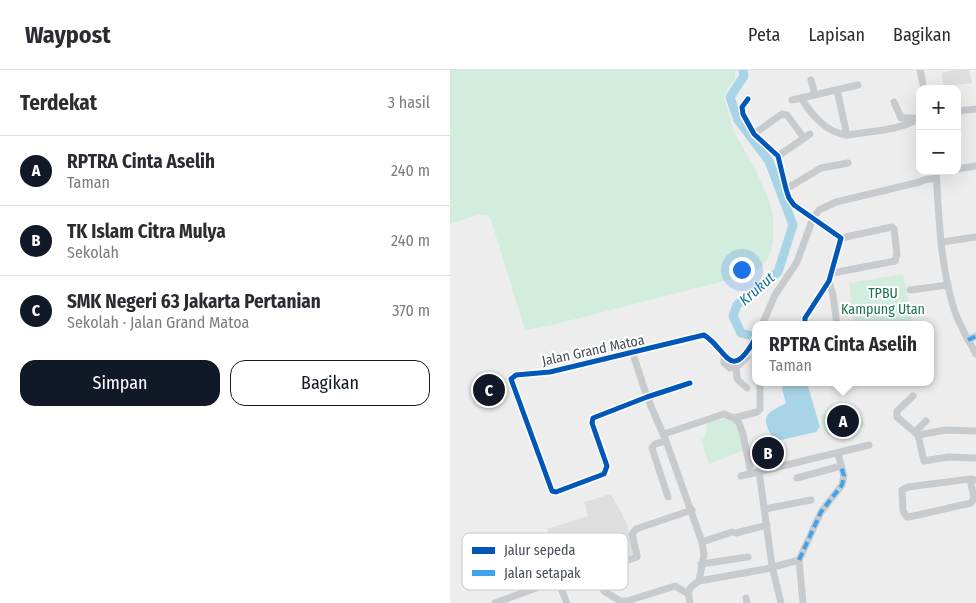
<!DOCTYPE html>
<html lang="id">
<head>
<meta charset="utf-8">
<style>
  body { margin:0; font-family:"Fira Sans Condensed",sans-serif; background:#f7f7f7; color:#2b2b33 }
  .controls { position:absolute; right:15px; top:15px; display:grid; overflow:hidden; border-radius:10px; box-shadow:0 5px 20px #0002 }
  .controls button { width:45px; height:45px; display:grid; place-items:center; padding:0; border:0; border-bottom:1px solid #e1e1e2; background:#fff; color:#2b2b33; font:25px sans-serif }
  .you { position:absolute; left:291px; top:199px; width:18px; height:18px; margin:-12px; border:4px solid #fff; border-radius:50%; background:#1a73e8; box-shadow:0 0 0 8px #1a73e833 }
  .badge { display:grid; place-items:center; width:32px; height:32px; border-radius:50%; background:#111827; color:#fff; font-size:16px; font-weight:700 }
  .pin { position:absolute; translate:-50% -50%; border:2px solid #fff; box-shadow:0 1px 5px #0006 }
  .popup { position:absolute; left:302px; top:251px; width:182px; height:65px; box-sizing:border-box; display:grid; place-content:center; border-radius:10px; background:#fff; filter:drop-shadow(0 1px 4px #0005); font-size:16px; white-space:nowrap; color:#7c7c81 }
  .popup b { font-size:19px; color:#2b2b33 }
  .popup::after { content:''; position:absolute; left:50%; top:100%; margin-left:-10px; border:10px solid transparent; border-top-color:#fff }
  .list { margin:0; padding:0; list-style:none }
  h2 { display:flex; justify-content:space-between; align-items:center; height:65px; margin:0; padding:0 20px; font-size:21px }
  h2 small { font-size:16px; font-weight:400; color:#7c7c81 }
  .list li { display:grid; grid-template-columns:32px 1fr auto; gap:15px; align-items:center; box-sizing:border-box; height:70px; padding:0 20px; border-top:1px solid #e1e1e2 }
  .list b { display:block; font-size:19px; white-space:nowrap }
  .list p { margin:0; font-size:16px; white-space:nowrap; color:#7c7c81 }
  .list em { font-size:16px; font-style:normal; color:#7c7c81 }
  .actions { display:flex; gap:10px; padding:15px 20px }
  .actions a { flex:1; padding:11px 0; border:1px solid #111827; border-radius:15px; text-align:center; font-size:18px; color:#111827 }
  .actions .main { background:#111827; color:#fff }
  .map { position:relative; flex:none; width:526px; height:533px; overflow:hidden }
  header { display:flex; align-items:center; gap:30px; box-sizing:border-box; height:70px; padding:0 25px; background:#fff; border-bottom:1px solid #e1e1e2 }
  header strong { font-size:24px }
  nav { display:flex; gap:28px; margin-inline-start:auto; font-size:18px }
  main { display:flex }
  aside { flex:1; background:#fff }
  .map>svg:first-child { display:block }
</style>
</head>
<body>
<header>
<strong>Waypost</strong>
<nav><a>Peta</a><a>Lapisan</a><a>Bagikan</a></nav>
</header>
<main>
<aside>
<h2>Terdekat<small>3 hasil</small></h2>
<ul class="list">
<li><span class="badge">A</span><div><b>RPTRA Cinta Aselih</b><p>Taman</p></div><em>240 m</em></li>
<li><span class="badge">B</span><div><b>TK Islam Citra Mulya</b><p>Sekolah</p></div><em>240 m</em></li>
<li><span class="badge">C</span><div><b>SMK Negeri 63 Jakarta Pertanian</b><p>Sekolah · Jalan Grand Matoa</p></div><em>370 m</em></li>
</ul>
<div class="actions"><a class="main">Simpan</a><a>Bagikan</a></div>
</aside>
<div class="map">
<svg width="526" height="533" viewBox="0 0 526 533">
  <rect width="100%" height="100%" fill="#ededed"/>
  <!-- education -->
  <g fill="#dfdede">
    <polygon points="505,0 519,0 522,13 493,16 492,3"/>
    <polygon points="161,424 177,454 185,484 111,510 97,459 138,446 134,432"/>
  </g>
  <!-- green -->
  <g fill="#d2ecde">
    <polygon points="0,0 285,0 285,10 277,19 274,28 284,62 305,99 320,133 323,147 323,174 318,188 309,199 298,205 102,255 75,260 41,150 37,145 27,145 0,154"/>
    <polygon points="453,204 463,255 404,255 399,213"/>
    <polygon points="397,339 410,342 415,356 377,365 370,345"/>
    <polygon points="287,346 295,380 259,394 251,370 255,368 257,353"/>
  </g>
  <!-- water -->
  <path fill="#a8d4e7" d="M337 312 357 313 370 357 366 362 331 370C325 369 321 367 319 361 310 343 322 341 336 333L332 319 333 315Z"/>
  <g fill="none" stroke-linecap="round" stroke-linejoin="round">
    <!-- river -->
    <polyline stroke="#a8d4e7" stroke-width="9" points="293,0 294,6 280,27 288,50 319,91 343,155 328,202 287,235 283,246 291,263 306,267"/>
    <!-- minor -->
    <g stroke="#c8cbce" stroke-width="7">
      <polyline points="470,0 474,19"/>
      <polyline points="361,10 365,25"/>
      <polyline points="387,20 397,65"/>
      <path d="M351 28C362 45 375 62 397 65 420 61 449 61 470 48"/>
      <polyline points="298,29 292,37 293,44 304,64 328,86 336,119 339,128 344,135 391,168 379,211 355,248 355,255"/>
      <polyline points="342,30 408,15"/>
      <polyline points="444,32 451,48 468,48"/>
      <polyline points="507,41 526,39"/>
      <polyline points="304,64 332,44 337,45 354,68"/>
      <polyline points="328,86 360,64"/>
      <polyline points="507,99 526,96"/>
      <path d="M486 101C489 146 490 195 504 239 509 255 518 269 526 284"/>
      <polyline points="336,119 371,98 398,93"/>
      <polyline points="492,172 526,167"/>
      <polyline points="383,203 445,191 447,184 444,159 442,157 391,168"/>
      <polyline points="379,211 383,225 387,255"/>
      <polyline points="460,220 498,215"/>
      <polyline points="312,255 325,225 347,192 363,148 369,140 386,132 470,112 474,110 486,108"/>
      <polyline points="518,270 526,266"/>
      <path d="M183 284 197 327 216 371 252 472 254 485 249 511C239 517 237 521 240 533"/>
      <polyline points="274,287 274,293 280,298 289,295 297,287"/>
      <polyline points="286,296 287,309 297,318"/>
      <path d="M240 313 197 327 143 348 142 353 157 396 154 404 106 422 102 421 61 309 66 305 100 302 254 265C277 279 280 315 306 267"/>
      <polyline points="463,326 447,341 447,347 468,365 474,391 498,387 526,388"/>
      <polyline points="284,348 307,342 310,339 310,312"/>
      <polyline points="465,362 476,351"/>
      <polyline points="214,364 274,344 284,348 289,353 293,364 301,404"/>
      <polyline points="468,365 496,360 526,361"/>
      <polyline points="216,371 205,374 202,378 218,427"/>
      <polyline points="310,384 313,400"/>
      <polyline points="309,401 322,496 331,533"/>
      <polyline points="291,406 419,375"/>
      <polyline points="347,408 391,396"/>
      <polyline points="520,409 524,428 521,433 459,447 457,447 453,441 452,420 458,417 520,409 526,410"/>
      <polyline points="315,439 361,430"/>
      <polyline points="286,463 317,455"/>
      <polyline points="252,472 282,462"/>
      <polyline points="349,490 371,442 392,415 394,406 388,383"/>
      <polyline points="251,494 298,487"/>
      <polyline points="149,508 154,521 170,531 177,531 225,516 237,523"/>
      <polyline points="249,511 316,499 349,490 353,533"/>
      <polyline points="296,528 297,533"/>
      <polyline points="45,533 97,514"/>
      <polyline points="117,533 110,516 114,512 187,487 187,485 182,464 186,459 242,440"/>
    </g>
    <!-- quiet -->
    <g stroke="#3fa4ed" stroke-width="4" stroke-dasharray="8 4" stroke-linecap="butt">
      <polyline points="518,270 526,266"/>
      <polyline points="349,490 371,442 392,415 394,406 391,396"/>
    </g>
    <!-- cycleway casing -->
    <g stroke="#fff" stroke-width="8">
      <g id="cycleway">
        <polyline points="298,29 292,37 293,44 304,64 328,86 336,119 339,128 344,135 391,168 379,211 355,248 355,255"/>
        <path d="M240 313 197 327 143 348 142 353 157 396 154 404 106 422 102 421 61 309 66 305 100 302 254 265C277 279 280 315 306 267"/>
      </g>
    </g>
    <!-- cycleway -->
    <use href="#cycleway" stroke="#0057b8" stroke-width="5"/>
  </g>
  <g text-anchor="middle" stroke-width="4" stroke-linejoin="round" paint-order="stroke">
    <!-- park labels -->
    <g font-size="14" fill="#1c7350" stroke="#fff">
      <text x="433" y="228">TPBU<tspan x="433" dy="16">Kampung Utan</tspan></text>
    </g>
    <!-- street labels -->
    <g font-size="14" fill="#454d58" stroke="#fff">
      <text transform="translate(143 280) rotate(-12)" y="5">Jalan Grand Matoa</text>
    </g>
    <!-- water labels -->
    <g font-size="15" font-style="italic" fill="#15729b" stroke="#fff">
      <text transform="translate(307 219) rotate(-41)" y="5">Krukut</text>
    </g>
  </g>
  <!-- legend -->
  <rect x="12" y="463" width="166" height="57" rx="8" fill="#fff" stroke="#c7cacd" stroke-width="1"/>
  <rect x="22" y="477" width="23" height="7" fill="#0057b8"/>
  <rect x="22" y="500" width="23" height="6" fill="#3fa4ed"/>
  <g font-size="14" fill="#454d58">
    <text x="54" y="485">Jalur sepeda</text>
    <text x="54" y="508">Jalan setapak</text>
  </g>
</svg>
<div class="controls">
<button>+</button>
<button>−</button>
</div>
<div class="you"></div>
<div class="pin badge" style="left:393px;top:351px">A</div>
<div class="popup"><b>RPTRA Cinta Aselih</b>Taman</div>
<div class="pin badge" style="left:318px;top:383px">B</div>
<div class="pin badge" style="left:39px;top:320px">C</div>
</div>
</main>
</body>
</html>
